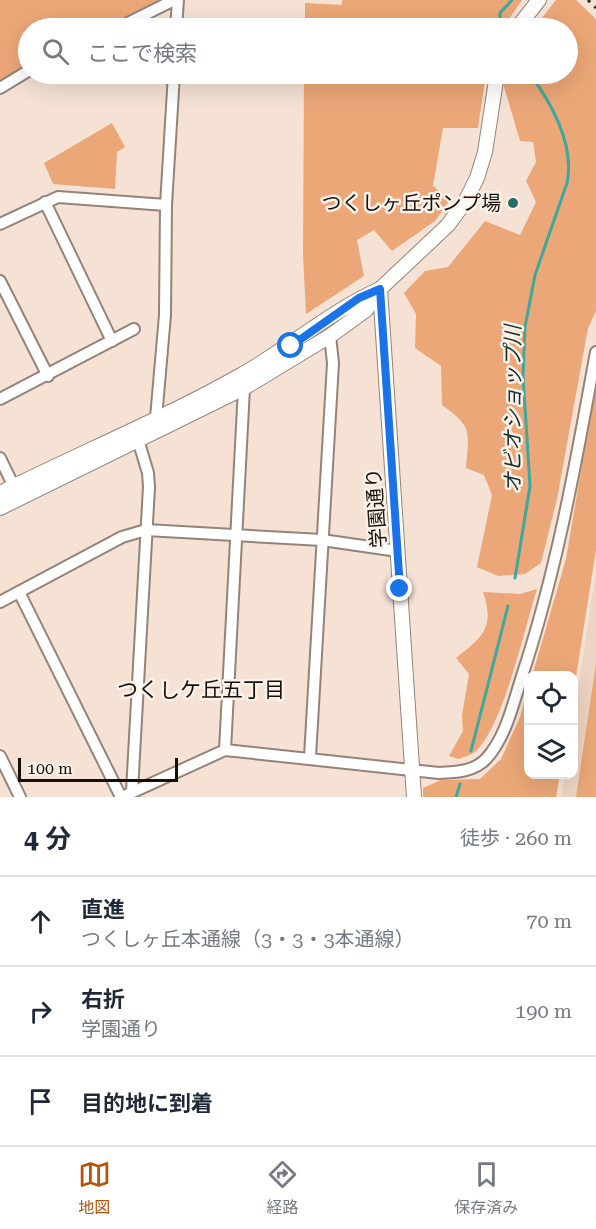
<!DOCTYPE html>
<html lang="ja">
<head>
<meta charset="utf-8">
<style>
  body { margin:0; font-family:"Roboto Serif","Noto Sans JP",serif; background:#f6f6f7; color:#1f2937 }
  .controls { position:absolute; right:18px; bottom:18px; display:grid; overflow:hidden; border-radius:12px; box-shadow:0 6px 24px #0002 }
  .controls button { width:54px; height:54px; display:grid; place-items:center; padding:0; border:0; border-bottom:2px solid #e0e1e3; background:#fff; color:#1f2937; font:30px sans-serif }
  .scale { position:absolute; left:18px; bottom:15px; width:160px; box-sizing:border-box; padding-left:6px; border:3px solid #150f0a; border-top:0; font-size:16px; line-height:21px; white-space:nowrap; color:#150f0a; -webkit-text-stroke:4px #fcf1e9; paint-order:stroke }
  .stop { position:absolute; width:18px; height:18px; margin:-14px; border:4px solid #1a73e8; border-radius:50%; background:#fff }
  .stop.end { background:#1a73e8; border-color:#fff; box-shadow:0 2px 6px #0008 }
  .list { margin:0; padding:0; list-style:none }
  h2 { display:flex; justify-content:space-between; align-items:center; height:78px; margin:0; padding:0 24px; font-size:26px }
  h2 small { font-size:20px; font-weight:400; color:#747a83 }
  .list li { display:grid; grid-template-columns:39px 1fr auto; gap:18px; align-items:center; box-sizing:border-box; height:90px; padding:0 24px; border-top:2px solid #e0e1e3 }
  .list b { display:block; font-size:22px; white-space:nowrap }
  .list p { margin:0; font-size:20px; white-space:nowrap; color:#747a83 }
  .list em { font-size:20px; font-style:normal; color:#747a83 }
  .icon { flex:none; width:33px; height:33px; fill:none; stroke:currentColor; stroke-width:2; stroke-linecap:round; stroke-linejoin:round }
  .map { position:relative; flex:none; width:596px; height:797px; overflow:hidden }
  .search { position:absolute; background:#fff; box-shadow:0 6px 24px #0002; left:18px; right:18px; top:18px; height:66px; display:flex; align-items:center; gap:15px; box-sizing:border-box; padding:0 21px; border-radius:33px; color:#747a83; font-size:22px }
  .sheet { height:348px; background:#fff }
  nav { display:flex; justify-content:space-around; align-items:center; box-sizing:border-box; height:84px; border-top:2px solid #e0e1e3; background:#fff; font-size:16px; color:#747a83 }
  nav a { display:grid; justify-items:center; gap:3px }
  nav .on { color:#b45309 }
  .map>svg:first-child { display:block }
</style>
</head>
<body>
<div class="map">
<svg width="596" height="797" viewBox="0 0 596 797">
  <rect width="100%" height="100%" fill="#f5e2d5"/>
  <!-- built -->
  <polygon fill="#eed4c3" points="596,570 596,797 561,797 565,775 574,774 574,717"/>
  <!-- green -->
  <g fill="#eba777">
    <polygon points="0,0 162,0 103,28 28,28 28,66 0,81"/>
    <polygon points="342,0 522,0 503,28 305,28 305,3 342,5"/>
    <path d="M556 0H576L596 19V311L588 328 557 499 541 563 525 574 498 576 477 567 492 495 484 475 466 468C469 432 473 427 442 405L441 366 415 348 416 314 404 293 425 271 448 267 485 221 520 235 536 202 526 181 536 162 533 142 520 141 502 80 505 74H568V28H534Z"/>
    <polygon points="304,74 486,74 478,128 443,128 433,186 450,200 435,221 392,251 374,230 357,240 364,276 306,314 303,255"/>
    <polygon points="112,123 125,147 117,152 115,189 53,184 44,163"/>
    <polygon points="596,381 596,550 574,689 574,676 532,676 566,559"/>
    <path d="M537 589C524 630 505 719 478 749 474 754 465 757 458 759L449 756 463 731 462 715 469 674 456 658C483 637 495 627 483 592L520 594Z"/>
    <polygon points="596,664 596,797 575,797 576,797"/>
    <polygon points="528,687 528,774 560,775 556,797 423,797 423,788 441,780 480,779 501,759 520,717"/>
  </g>
  <g fill="none" stroke-linecap="round" stroke-linejoin="round">
    <!-- stream -->
    <g stroke="#3ea89c" stroke-width="3">
      <polyline points="500,28 500,13 512,0"/>
      <path d="M515 578 530 486 523 376 525 327 535 275 567 183C575 144 552 104 530 74"/>
      <polyline points="471,751 508,606"/>
      <polyline points="456,797 460,784"/>
    </g>
    <!-- minor casing -->
    <g stroke="#948378" stroke-width="14">
      <g id="minor">
        <polyline points="118,28 174,0"/>
        <polyline points="176,28 178,0"/>
        <polyline points="0,88 28,71"/>
        <polyline points="45,202 112,341"/>
        <polyline points="0,224 58,197 166,205"/>
        <polyline points="0,281 48,376"/>
        <polyline points="0,399 134,329"/>
        <polyline points="158,423 156,418 165,315 166,205 174,74"/>
        <polyline points="0,458 17,493"/>
        <polyline points="19,592 121,797"/>
        <polyline points="0,602 122,537 146,530 322,540 398,551"/>
        <polyline points="225,750 244,388 242,383"/>
        <polyline points="0,756 20,797"/>
        <polyline points="310,757 333,363 330,336"/>
        <polyline points="132,791 149,487 148,473 136,433"/>
        <path d="M122 797 225 750 439 773C456 772 473 772 486 759 506 737 513 704 522 676 557 570 576 462 596 352"/>
      </g>
    </g>
    <!-- tertiary casing -->
    <g stroke="#948378" stroke-width="16">
      <g id="tertiary">
        <polyline points="517,28 539,0"/>
        <polyline points="380,289 414,797"/>
        <path d="M0 493C80 453 163 419 241 375 289 348 331 311 380 289"/>
        <polyline points="0,508 244,388 330,336 366,310 380,289 448,225 465,202 477,178 485,152 497,74"/>
      </g>
    </g>
    <!-- minor -->
    <use href="#minor" stroke="#fff" stroke-width="10"/>
    <!-- tertiary -->
    <use href="#tertiary" stroke="#fff" stroke-width="14"/>
    <!-- rail -->
    <polyline stroke="#372f28" stroke-width="3" stroke-dasharray="3 6" stroke-linecap="butt" points="588,0 596,8"/>
  </g>
  <g fill="none" stroke-linecap="round" stroke-linejoin="round">
    <!-- route -->
    <polyline stroke="#1a73e8" stroke-width="8" points="291,346 359,298 380,289 400,589"/>
  </g>
  <!-- markers -->
  <circle fill="#256d66" stroke="#fcf1e9" stroke-width="2" cx="513" cy="203" r="6"/>
  <g text-anchor="middle" stroke-width="5" stroke-linejoin="round" paint-order="stroke">
    <!-- poi labels -->
    <g font-size="20" fill="#150f0a" stroke="#fcf1e9" text-anchor="end">
      <text x="501" y="210">つくしヶ丘ポンプ場</text>
    </g>
    <!-- street labels -->
    <g font-size="20" fill="#150f0a" stroke="#fcf1e9">
      <text transform="translate(376 508) rotate(-94)" y="7">学園通り</text>
    </g>
    <!-- water labels -->
    <g font-size="21" font-style="italic" fill="#152f2b" stroke="#fcf1e9">
      <text transform="translate(513 409) rotate(-90)" y="7">オビオショップ川</text>
    </g>
    <!-- neighbourhood labels -->
    <g font-size="21" fill="#150f0a" stroke="#fcf1e9">
      <text x="201" y="697">つくしケ丘五丁目</text>
    </g>
  </g>
</svg>
<div class="controls">
<button><svg class="icon" aria-label="locate" viewBox="0 0 24 24"><circle cx="12" cy="12" r="6"/><path d="M12 2v4M12 18v4M2 12h4M18 12h4"/></svg></button>
<button><svg class="icon" aria-label="layers" viewBox="0 0 24 24"><path d="M12 4l9 5-9 5-9-5zM3 14l9 5 9-5"/></svg></button>
</div>
<div class="scale">100 m</div>
<div class="stop" style="left:291px;top:346px"></div>
<div class="stop end" style="left:400px;top:589px"></div>
<div class="search"><svg class="icon" aria-label="search" viewBox="0 0 24 24"><circle cx="10" cy="10" r="6"/><path d="M15 15l6 6"/></svg>ここで検索</div>
</div>
<section class="sheet">
<h2>4 分<small>徒歩 · 260 m</small></h2>
<ul class="list">
<li><svg class="icon" aria-label="ahead" viewBox="0 0 24 24"><path d="M12 20V5M6 11l6-6 6 6"/></svg><div><b>直進</b><p>つくしヶ丘本通線（3・3・3本通線）</p></div><em>70 m</em></li>
<li><svg class="icon" aria-label="right" viewBox="0 0 24 24"><path d="M7 20v-9h11M14 6l5 5-5 5"/></svg><div><b>右折</b><p>学園通り</p></div><em>190 m</em></li>
<li><svg class="icon" aria-label="arrive" viewBox="0 0 24 24"><path d="M6 21V4h12l-3 4 3 4H6"/></svg><div><b>目的地に到着</b></div></li>
</ul>
</section>
<nav>
<a class="on"><svg class="icon" aria-label="map" viewBox="0 0 24 24"><path d="M3 6l6-2 6 2 6-2v14l-6 2-6-2-6 2zM9 4v14M15 6v14"/></svg>地図</a>
<a><svg class="icon" aria-label="directions" viewBox="0 0 24 24"><path d="M12 3l9 9-9 9-9-9zM9 14v-3h6M13 9l2 2-2 2"/></svg>経路</a>
<a><svg class="icon" aria-label="saved" viewBox="0 0 24 24"><path d="M7 4h10v16l-5-4-5 4z"/></svg>保存済み</a>
</nav>
</body>
</html>
